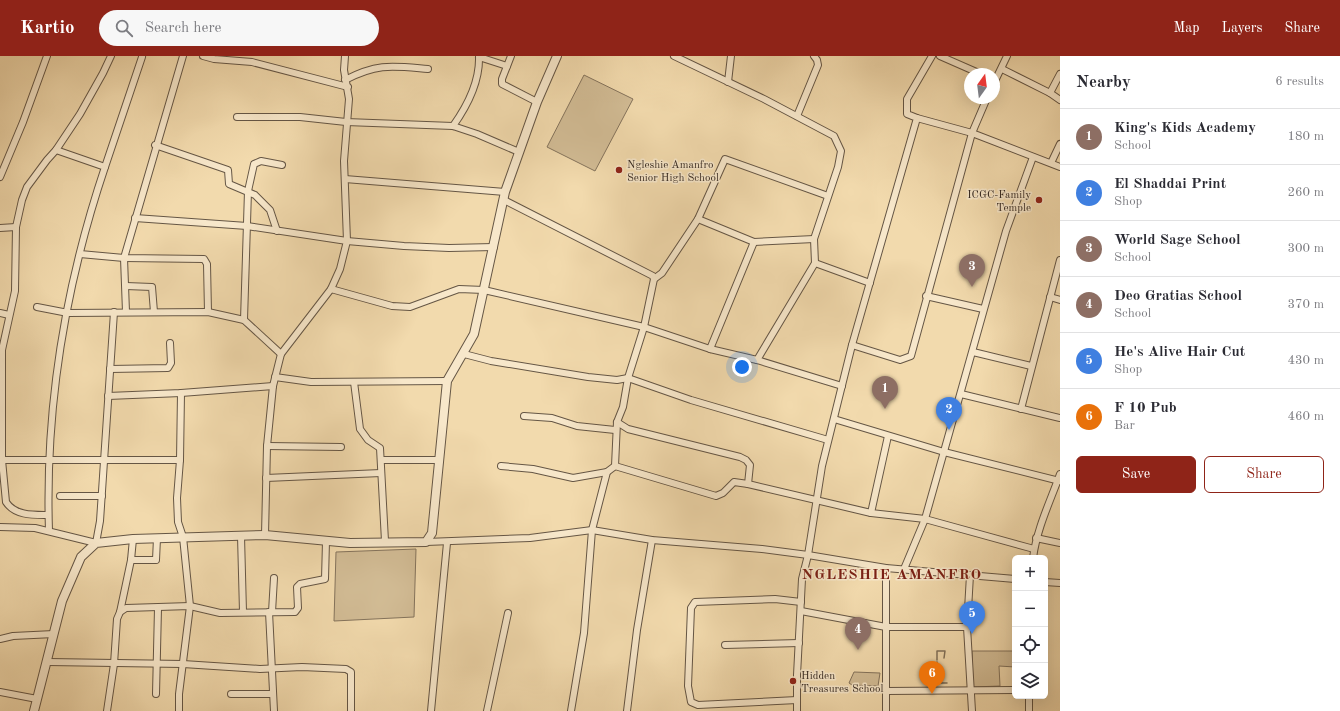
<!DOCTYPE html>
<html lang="en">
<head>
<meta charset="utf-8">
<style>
  body { margin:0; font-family:"Old Standard TT",serif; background:#f7f7f7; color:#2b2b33 }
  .controls { position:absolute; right:12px; bottom:12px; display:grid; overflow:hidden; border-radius:6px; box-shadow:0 4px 16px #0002 }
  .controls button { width:36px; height:36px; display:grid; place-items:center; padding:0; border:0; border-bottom:1px solid #e1e1e2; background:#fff; color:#2b2b33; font:20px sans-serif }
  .compass { position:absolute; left:964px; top:12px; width:36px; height:36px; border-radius:50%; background:#fff; box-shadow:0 4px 16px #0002; rotate:14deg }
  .you { position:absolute; left:742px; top:311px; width:14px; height:14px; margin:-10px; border:3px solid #fff; border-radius:50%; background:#1a73e8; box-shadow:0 0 0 6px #1a73e833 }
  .badge { display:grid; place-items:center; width:26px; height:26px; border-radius:50%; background:#8f2418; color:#fff; font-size:13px; font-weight:700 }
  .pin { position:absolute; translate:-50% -33px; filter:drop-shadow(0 1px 2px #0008) }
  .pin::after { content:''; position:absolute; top:21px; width:14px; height:12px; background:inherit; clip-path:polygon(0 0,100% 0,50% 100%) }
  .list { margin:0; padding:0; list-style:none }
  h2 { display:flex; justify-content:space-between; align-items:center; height:52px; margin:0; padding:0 16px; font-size:17px }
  h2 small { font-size:13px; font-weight:400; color:#7c7c81 }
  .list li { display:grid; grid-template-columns:26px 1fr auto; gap:12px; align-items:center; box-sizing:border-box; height:56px; padding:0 16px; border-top:1px solid #e1e1e2 }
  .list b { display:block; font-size:15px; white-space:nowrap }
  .list p { margin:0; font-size:13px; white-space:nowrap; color:#7c7c81 }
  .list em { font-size:13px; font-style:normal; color:#7c7c81 }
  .actions { display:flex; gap:8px; padding:12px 16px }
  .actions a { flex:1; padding:9px 0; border:1px solid #8f2418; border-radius:6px; text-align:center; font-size:14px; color:#8f2418 }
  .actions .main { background:#8f2418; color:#fff }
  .icon { flex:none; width:22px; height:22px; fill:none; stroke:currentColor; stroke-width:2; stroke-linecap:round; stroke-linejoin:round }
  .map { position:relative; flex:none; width:1060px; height:655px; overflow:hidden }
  header { display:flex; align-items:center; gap:24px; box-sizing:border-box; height:56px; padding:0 20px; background:#8f2418; color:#fff }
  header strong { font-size:19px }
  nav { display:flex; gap:22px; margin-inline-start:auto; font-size:14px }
  .search { width:280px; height:36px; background:#f7f7f7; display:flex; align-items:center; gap:10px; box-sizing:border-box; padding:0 14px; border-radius:22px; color:#7c7c81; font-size:15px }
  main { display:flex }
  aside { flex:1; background:#fff }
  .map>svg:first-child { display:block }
</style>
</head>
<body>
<header>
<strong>Kartio</strong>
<div class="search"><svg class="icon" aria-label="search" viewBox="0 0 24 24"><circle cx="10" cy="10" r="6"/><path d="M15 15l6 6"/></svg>Search here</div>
<nav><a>Map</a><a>Layers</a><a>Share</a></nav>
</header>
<main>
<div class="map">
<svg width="1060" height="655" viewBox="0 0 1060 655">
  <rect width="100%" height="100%" fill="#f2daad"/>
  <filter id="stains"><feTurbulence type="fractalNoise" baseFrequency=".005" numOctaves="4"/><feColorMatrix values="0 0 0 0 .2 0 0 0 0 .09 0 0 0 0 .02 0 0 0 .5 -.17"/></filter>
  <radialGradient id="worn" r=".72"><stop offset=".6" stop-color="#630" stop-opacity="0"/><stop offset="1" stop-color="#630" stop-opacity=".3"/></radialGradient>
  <!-- green -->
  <g fill="#d2bc95" stroke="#84735c">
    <polygon points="584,19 633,43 595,115 547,91"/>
    <polygon points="416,493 414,561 334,565 336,496"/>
    <polygon points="972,595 1015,595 1015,611 999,610 1000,630 973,631"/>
    <polygon points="854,616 880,617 878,630 852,629 849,627"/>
  </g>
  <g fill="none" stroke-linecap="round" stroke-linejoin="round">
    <!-- stream -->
    <g stroke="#807059" stroke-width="1.5">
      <polyline points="937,604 937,595 945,595 944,602"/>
      <polyline points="937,606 936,627 947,627"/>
    </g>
    <!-- minor casing -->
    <g stroke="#655645" stroke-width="8">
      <g id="minor">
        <polyline points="203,0 214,3 252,6 348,31"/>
        <polyline points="511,0 502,23 502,28 537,46"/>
        <polyline points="674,0 764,43 834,80 841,95 838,111 814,183 815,207 757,304"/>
        <polyline points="940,0 981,18"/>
        <polyline points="479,1 507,10"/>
        <polyline points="1002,13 1050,37 1060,44"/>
        <path d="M345 24C378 7 392 10 428 13"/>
        <polyline points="728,26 731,0"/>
        <polyline points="994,27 1007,0"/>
        <polyline points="1050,37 1060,18"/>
        <polyline points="797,60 818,9 817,4 814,0"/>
        <polyline points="237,61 300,61 346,66 453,70 477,78 519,96"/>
        <polyline points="917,62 972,77 1060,111"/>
        <path d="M453 70C468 49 480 26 479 0"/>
        <polyline points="155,89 228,114 229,128 255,139 270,154 277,175"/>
        <polyline points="1051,107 1060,88"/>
        <polyline points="105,111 142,1"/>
        <polyline points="0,121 23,66 47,0"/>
        <polyline points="345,123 505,136"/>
        <polyline points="504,144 653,220 654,223 644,271 628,322 623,351 617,366 615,410 607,416 592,474 584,577 571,655"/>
        <polyline points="135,162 247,170 347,185 404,190 449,192 494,191"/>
        <polyline points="698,163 725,103 828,140"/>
        <polyline points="0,172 16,171"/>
        <polyline points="754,186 814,183"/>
        <polyline points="80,198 124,202 204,203 207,208 208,256"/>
        <polyline points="815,207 870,227"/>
        <polyline points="654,223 662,217 698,163 754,186 710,293"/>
        <polyline points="126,230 152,231 154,256"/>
        <polyline points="331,233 392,250 410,251 459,233 484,234 644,271 710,293 757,304 842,330"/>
        <polyline points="926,240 983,253"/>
        <polyline points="1050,241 1060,244"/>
        <polyline points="37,251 68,257 208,256 244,264 281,298"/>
        <polyline points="126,256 124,202 183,0"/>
        <polyline points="0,257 9,259"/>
        <polyline points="244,264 248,135 254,108 261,105 282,109"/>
        <polyline points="852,289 900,304 911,300 972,77 987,42"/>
        <polyline points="973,296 1031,310"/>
        <polyline points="464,298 491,305 588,321 617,324 628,322 691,344 828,384"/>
        <polyline points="110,313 168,312 171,307 170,287"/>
        <polyline points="275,321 311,326 447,325"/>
        <polyline points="354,326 360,373 368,384 380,392 385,485"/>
        <polyline points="961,338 1060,362"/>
        <polyline points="108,340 181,337 273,330"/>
        <polyline points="1021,353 1060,204"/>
        <polyline points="524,360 552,362 577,370 615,374"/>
        <polyline points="834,363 944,396 1060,425"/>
        <polyline points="617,366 628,373 740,401 746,404 750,409 748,428"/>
        <polyline points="267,390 341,391"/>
        <polyline points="2,404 180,404"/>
        <polyline points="381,404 438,404"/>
        <polyline points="501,410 533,413 573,422 607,416"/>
        <polyline points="615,410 716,440 723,437 734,426 748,428 871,457 925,463 1034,493"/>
        <polyline points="266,422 381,417"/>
        <polyline points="60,440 102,440"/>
        <polyline points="871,457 888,380"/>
        <path d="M48 459C34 459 15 460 6 446L2 404V294L15 235 16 171 22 144 27 131 47 104 56 94 80 58 103 17 111 0"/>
        <polyline points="0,471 35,472 96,487 100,465 114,256"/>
        <path d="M49 475C45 352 66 227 105 111L56 94"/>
        <polyline points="265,479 267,390 273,330 281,298 331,233 340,213 347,185 344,105 349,43 344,14 345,0"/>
        <polyline points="241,480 243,556"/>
        <polyline points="1036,482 1060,487"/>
        <polyline points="426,486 530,482 592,474 652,484 762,493 808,499 886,512 1015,523"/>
        <path d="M1033 502C1037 472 1050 446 1060 418"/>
        <polyline points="131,504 156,504 157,482"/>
        <polyline points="904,513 925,463 1006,175 1033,101"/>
        <polyline points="970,519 967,571 972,655"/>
        <polyline points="1045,526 1060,527"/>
        <polyline points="801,555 886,571 967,571"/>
        <polyline points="120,556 131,504 133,483"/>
        <polyline points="269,556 274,655"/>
        <polyline points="272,556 274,522"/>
        <polyline points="0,583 13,580 54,578"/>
        <polyline points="725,589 799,587"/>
        <polyline points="48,606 183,608 260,613 302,611 346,613 351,616 351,655"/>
        <polyline points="886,635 1015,634"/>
        <polyline points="0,636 37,643"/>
        <polyline points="156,638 158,552"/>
        <polyline points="231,638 273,638"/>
        <polyline points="1029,640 1029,655"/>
        <polyline points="797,644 698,649 691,646 688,630 691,552 695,546 775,543 801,546"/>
        <polyline points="107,655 114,608 117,563 120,556 126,552 190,550 220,557 295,556 298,552 297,531 300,528 325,523 326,485"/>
        <polyline points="179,655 179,638 190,550 183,481 178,466 177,442 180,404 181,337"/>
        <polyline points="431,655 447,487"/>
        <polyline points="487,655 508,557"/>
        <polyline points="627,655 637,574 652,484"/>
        <polyline points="797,655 797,619 802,523 808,499 822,410 852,289 917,62 907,58 907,43 932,0"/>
        <polyline points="886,655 886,512"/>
      </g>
    </g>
    <!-- tertiary casing -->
    <g stroke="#655645" stroke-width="10">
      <polyline id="tertiary" points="34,655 62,545 81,501 96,487 133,483 265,479 350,487 426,486 432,477 447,325 474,278 505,136 537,46 557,0"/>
    </g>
    <!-- minor -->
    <use href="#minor" stroke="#f7e7ca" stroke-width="6"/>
    <!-- tertiary -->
    <use href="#tertiary" stroke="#f7e7ca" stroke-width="8"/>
  </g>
  <!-- markers -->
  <g fill="#8f2418" stroke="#f7e7ca" stroke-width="1.5">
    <circle cx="619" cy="114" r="4"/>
    <circle cx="1039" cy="144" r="4"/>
    <circle cx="793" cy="625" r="4"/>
  </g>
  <g text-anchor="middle" stroke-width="3" stroke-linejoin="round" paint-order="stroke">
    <!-- poi labels -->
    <g font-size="11" fill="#362a22" stroke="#f7e7ca" text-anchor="start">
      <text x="627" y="112">Ngleshie Amanfro<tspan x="627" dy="13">Senior High School</tspan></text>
      <text x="1031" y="142" text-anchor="end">ICGC-Family<tspan x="1031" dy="13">Temple</tspan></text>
      <text x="801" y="623">Hidden<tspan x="801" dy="13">Treasures School</tspan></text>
    </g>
    <!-- district labels -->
    <g font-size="15" font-weight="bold" letter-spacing="1" fill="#7a1f14" stroke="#f7e7ca">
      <text x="892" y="523">NGLESHIE AMANFRO</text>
    </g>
  </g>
  <rect width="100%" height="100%" filter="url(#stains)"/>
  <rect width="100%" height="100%" fill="url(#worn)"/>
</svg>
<div class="controls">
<button>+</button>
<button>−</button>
<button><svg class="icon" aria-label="locate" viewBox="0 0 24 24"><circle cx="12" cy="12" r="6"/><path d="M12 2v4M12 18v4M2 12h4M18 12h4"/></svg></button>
<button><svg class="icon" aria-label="layers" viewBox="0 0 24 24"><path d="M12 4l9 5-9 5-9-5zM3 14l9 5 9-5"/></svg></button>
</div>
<svg class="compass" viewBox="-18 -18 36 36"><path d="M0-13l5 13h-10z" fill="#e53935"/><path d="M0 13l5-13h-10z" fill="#7c7c81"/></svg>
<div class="you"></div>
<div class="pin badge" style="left:885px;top:353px;background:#8d6e63">1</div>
<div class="pin badge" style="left:949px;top:374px;background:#3f7fe0">2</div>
<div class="pin badge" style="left:972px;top:231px;background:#8d6e63">3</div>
<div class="pin badge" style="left:858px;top:594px;background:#8d6e63">4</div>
<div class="pin badge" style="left:972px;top:578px;background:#3f7fe0">5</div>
<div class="pin badge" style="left:932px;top:638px;background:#e8710a">6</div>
</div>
<aside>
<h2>Nearby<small>6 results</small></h2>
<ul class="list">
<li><span class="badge" style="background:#8d6e63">1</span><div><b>King's Kids Academy</b><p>School</p></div><em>180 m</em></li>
<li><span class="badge" style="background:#3f7fe0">2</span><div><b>El Shaddai Print</b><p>Shop</p></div><em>260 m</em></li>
<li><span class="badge" style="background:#8d6e63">3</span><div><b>World Sage School</b><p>School</p></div><em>300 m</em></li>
<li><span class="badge" style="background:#8d6e63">4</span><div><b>Deo Gratias School</b><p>School</p></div><em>370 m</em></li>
<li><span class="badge" style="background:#3f7fe0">5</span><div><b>He's Alive Hair Cut</b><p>Shop</p></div><em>430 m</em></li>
<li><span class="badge" style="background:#e8710a">6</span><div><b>F 10 Pub</b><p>Bar</p></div><em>460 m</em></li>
</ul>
<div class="actions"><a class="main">Save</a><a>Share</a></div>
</aside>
</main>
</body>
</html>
